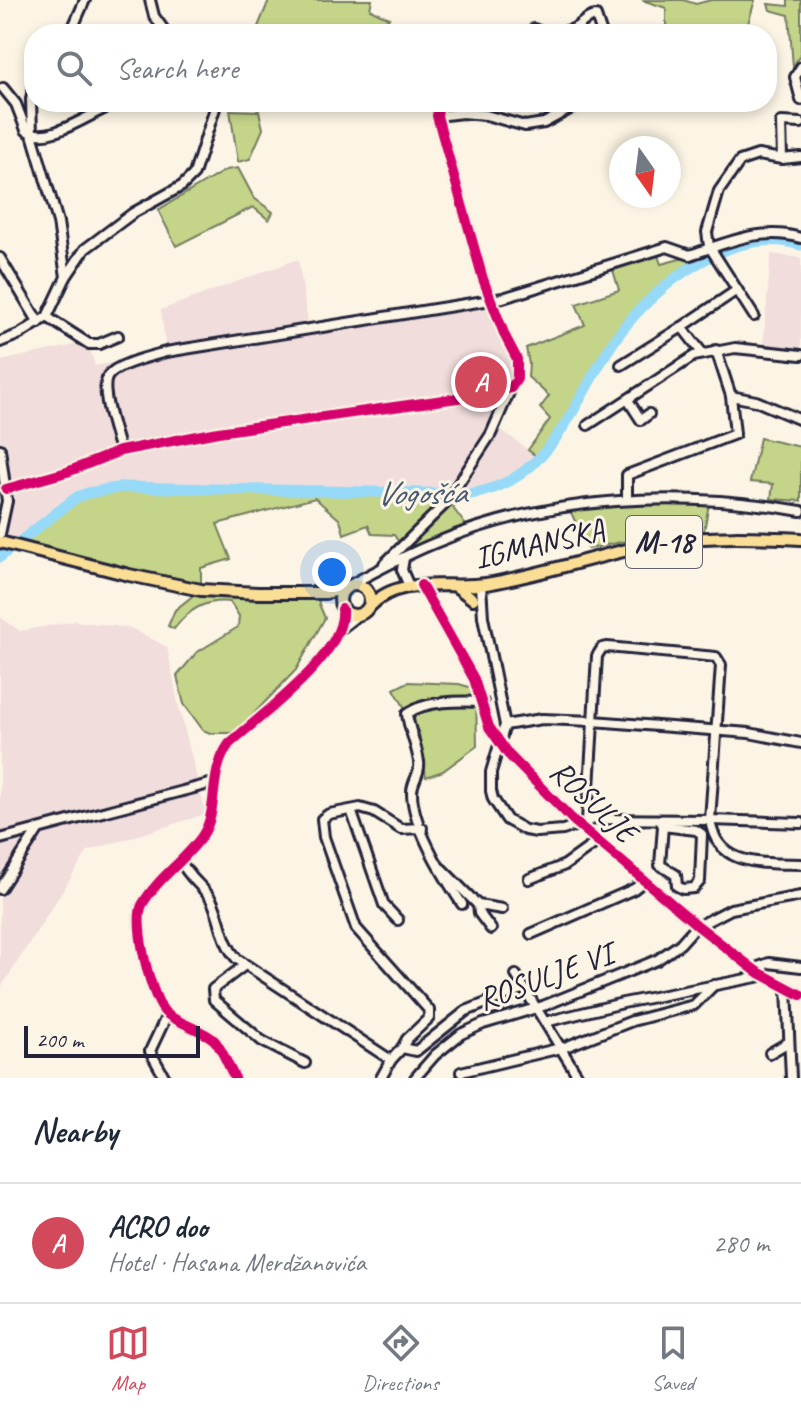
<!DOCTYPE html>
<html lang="en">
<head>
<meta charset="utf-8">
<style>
  body { margin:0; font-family:Caveat,sans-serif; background:#f6f6f7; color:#1f2937 }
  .compass { position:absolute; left:609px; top:136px; width:72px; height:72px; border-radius:50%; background:#fff; box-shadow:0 4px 12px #0003; rotate:166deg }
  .scale { position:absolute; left:24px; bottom:20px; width:176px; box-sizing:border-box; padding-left:8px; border:4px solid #22223b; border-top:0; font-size:22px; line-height:28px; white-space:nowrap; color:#22223b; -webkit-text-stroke:6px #fcf5e5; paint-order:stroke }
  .you { position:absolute; left:332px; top:572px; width:28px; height:28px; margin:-20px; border:6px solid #fff; border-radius:50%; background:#1a73e8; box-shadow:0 0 0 12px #1a73e833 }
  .badge { display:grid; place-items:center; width:52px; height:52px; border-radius:50%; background:#d1495b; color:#fff; font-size:26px; font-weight:700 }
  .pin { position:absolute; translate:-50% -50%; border:4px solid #fff; box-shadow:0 2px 8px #0006 }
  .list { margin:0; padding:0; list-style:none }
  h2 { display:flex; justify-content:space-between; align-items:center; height:104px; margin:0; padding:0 32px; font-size:34px }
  h2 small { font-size:26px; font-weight:400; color:#747a83 }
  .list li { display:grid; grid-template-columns:52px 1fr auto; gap:24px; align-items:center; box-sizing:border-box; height:120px; padding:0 32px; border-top:2px solid #e0e1e3 }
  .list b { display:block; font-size:30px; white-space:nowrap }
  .list p { margin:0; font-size:26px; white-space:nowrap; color:#747a83 }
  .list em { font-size:26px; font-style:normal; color:#747a83 }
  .icon { flex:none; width:44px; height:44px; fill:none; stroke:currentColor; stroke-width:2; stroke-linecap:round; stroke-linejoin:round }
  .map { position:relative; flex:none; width:801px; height:1078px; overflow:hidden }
  .search { position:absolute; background:#fff; box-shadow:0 4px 12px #0003; left:24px; right:24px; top:24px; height:88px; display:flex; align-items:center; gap:20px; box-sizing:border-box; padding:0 28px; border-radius:32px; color:#747a83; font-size:30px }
  .sheet { height:224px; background:#fff }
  nav { display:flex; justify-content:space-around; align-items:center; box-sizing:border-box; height:112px; border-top:2px solid #e0e1e3; background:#fff; font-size:22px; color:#747a83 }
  nav a { display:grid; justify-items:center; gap:4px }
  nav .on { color:#d1495b }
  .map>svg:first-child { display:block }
</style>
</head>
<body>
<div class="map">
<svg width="801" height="1078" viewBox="0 0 801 1078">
  <rect width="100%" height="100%" fill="#fcf5e5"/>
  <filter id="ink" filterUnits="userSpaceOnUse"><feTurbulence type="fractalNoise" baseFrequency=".0125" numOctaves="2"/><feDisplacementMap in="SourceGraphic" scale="16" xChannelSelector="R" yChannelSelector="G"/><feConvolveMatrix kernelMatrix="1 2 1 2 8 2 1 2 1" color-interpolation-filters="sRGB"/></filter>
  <g filter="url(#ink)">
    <!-- built -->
    <g fill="#f0dddc">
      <polygon points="771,254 801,258 801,352 763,345"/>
      <polygon points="298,259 309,328 490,299 518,369 495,425 540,459 508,483 470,494 122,487 15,546 0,542 0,361 74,345 90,349 95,366 166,352 161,310"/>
      <polygon points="0,617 20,631 75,621 131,628 167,647 178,703 206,814 88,851 0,989"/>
    </g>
    <!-- green -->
    <g fill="#c4d488" stroke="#737b62" stroke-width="2">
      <polygon points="269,0 372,0 370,9 389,18 375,27 376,34 255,34"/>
      <polygon points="642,0 683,0 696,4 711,0 755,0 745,34 664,34 666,26 666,8"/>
      <polygon points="788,0 801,0 801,53 793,67 789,15 770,10 768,4 788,6"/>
      <polygon points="230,110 259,111 263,129 250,159 238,162"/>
      <polygon points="238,168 254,198 273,212 269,220 253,207 176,246 158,210 226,170"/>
      <path d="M780 233V240C708 237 642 297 606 354 584 389 568 429 540 459L528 450 550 419 540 408 549 396 528 377 529 364 526 348 585 325 576 304 619 290 613 270 657 253 661 264Z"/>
      <polygon points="760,438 801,447 801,501 771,499 773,484 750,482"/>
      <path d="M122 487 470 494 453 508 468 528 383 566 402 547 394 535 372 534 368 525 344 534 340 520 315 498 217 524 231 559 201 568V590L318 592 319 604 325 618 296 670 238 730 231 733H210L203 730 184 704 177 676 196 653 238 627 239 616 230 602C205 599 188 610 174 629L168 626 175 610 200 590 15 546 77 497 88 493Z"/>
      <polygon points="627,499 709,504 704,531 635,539 588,549 568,506"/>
      <polygon points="408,682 459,684 476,689 477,746 443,771 426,777 419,733 394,689"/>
    </g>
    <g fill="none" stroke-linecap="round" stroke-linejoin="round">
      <!-- river -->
      <path stroke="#96daf8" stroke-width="11" d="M0 557 77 497 88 493 122 487 470 494C555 482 575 394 619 334 657 283 734 224 801 245"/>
      <!-- minor casing -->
      <g stroke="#22223b" stroke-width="14">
        <g id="minor">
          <polyline points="150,0 154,16 167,34"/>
          <polyline points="70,34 85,0"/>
          <polyline points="455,34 500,34"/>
          <path d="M527 34 534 29C545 35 561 34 573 29 582 25 585 17 596 16L602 34"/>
          <polyline points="801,67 795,77 801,100"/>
          <path d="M3 88 16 104 26 130C49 147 95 109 120 102"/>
          <polyline points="437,116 462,113 486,115 525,126 544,123 583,102"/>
          <polyline points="782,159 781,122 801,123"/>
          <polyline points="0,258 39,323"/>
          <polyline points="66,277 85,249 133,213 182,186 194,174 217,102"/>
          <polyline points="754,316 709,246 707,232 719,191 740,161 758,155 782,159 801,157"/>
          <polyline points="47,317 89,344 99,344 118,336"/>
          <polyline points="0,342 20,334 47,317 66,277 58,222 32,134 31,99 34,83"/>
          <polyline points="703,354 682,327 737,290"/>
          <polyline points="621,365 682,327"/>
          <polyline points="731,396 756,401 801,420"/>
          <polyline points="628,400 641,420 649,414"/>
          <polyline points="588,425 694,356 735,348 801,355"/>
          <polyline points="0,449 7,501 0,534"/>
          <path d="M120 451C116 435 99 389 108 376 116 364 152 356 166 352L503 298 667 247 690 255C727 243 762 226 801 238"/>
          <polyline points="6,489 67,472 120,451 218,432 493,393 511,388 517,379 517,359 505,336 483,279 437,116 439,102"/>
          <polyline points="627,499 627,475 735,434 731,396 716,350"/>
          <polyline points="404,558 402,570 409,586"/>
          <polyline points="384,564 445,504 491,434 511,388"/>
          <polyline points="421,585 474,679 489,727 508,754 574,821 698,926 756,971 801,995"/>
          <path d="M481 585 483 617 505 725 491 772V791L493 799 507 820 525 830 537 832 563 830 594 819 710 820C717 867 761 863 801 864"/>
          <path d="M348 586C376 571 405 555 435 543 549 495 681 490 801 511"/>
          <polyline points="343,627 358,615"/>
          <polyline points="505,725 542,719 593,721 749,733 801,743"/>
          <polyline points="351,810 384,905 398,920"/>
          <polyline points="660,820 663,826 660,865 676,875 677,886 683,889 694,888 700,881 702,834 696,830 663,826"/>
          <polyline points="587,821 597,656 602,648 607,647 716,657 721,665 710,820 801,823"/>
          <polyline points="0,839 213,783"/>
          <path d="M181 861C188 878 204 886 212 901 222 921 221 941 237 959L391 1060"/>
          <polyline points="442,869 478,905 502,909"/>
          <polyline points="529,879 565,865 597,842"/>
          <polyline points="0,889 38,830"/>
          <path d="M462 904C444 877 412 825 412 792 412 781 421 773 419 762 417 746 409 730 407 714 425 700 461 701 483 702"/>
          <polyline points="478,905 479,913 491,929"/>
          <polyline points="698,926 731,909 801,896"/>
          <polyline points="531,934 634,889 644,881"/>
          <polyline points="245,965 213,989 214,1000 262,1041 305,1063"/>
          <polyline points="753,969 769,963 801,967"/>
          <polyline points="516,975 579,1078"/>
          <polyline points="787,988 791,1078"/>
          <polyline points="545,1022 623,1003 762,976"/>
          <polyline points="402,1048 407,1039 429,1018 429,1010 356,928 324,837 322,819 329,814 360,808 374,812 401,829 422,828"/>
          <polyline points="770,1053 789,1042"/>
          <polyline points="461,1072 565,1047 632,1021 694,1005 714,985"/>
          <polyline points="165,1078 150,1051 167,1015"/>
          <path d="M235 1078C229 1068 222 1049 215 1041 208 1032 178 1023 167 1014 151 1001 133 923 142 905 157 878 185 861 202 836 220 810 207 775 229 744 261 715 347 654 342 609"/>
          <polyline points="381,1078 391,1060 402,1048 416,1051 466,1011 524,988"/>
          <polyline points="415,1078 435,1055 461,1034 483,1024 543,1006 657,960 680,944 697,925"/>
        </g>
      </g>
      <!-- major casing -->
      <g stroke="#22223b" stroke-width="16">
        <g id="major">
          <polyline points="0,542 129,575 201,590 258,593 325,593 344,589"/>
          <circle cx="355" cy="600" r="15"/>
          <polyline points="457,587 473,599"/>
          <path d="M369 607C400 574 446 590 486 584 547 574 605 552 666 542 710 535 757 537 801 539"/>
        </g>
      </g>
      <!-- minor -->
      <use href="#minor" stroke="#fcf5e5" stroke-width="8"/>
      <!-- major -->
      <use href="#major" stroke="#fbde96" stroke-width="10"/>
      <!-- cycleway casing -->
      <g stroke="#fcf5e5" stroke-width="15">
        <g id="cycleway">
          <polyline points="6,489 67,472 120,451 218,432 493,393 511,388 517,379 517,359 505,336 483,279 437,116 439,102"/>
          <polyline points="421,585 474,679 489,727 508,754 574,821 698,926 756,971 801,995"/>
          <path d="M235 1078C229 1068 222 1049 215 1041 208 1032 178 1023 167 1014 151 1001 133 923 142 905 157 878 185 861 202 836 220 810 207 775 229 744 261 715 347 654 342 609"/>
        </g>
      </g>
      <!-- cycleway -->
      <use href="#cycleway" stroke="#d6006c" stroke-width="10"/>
    </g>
  </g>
  <g text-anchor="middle" stroke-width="6" stroke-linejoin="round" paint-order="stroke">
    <!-- shield labels -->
    <rect fill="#fcf5e5" stroke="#63616e" stroke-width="2" x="626" y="516" width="76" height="52" rx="6"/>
    <g font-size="30" font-weight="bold" fill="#22223b">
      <text x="664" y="552">M-18</text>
    </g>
    <!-- street labels -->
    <g font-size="32" fill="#22223b" stroke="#fcf5e5">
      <text transform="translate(539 543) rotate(-13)" y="11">IGMANSKA</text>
      <text transform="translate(594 801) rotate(43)" y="11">ROSULJE</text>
      <text transform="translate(545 976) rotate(-20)" y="11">ROSULJE VI</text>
    </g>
    <!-- water labels -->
    <g font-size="34" font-style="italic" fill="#455974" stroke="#fcf5e5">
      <text transform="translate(421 492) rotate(-1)" y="12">Vogošća</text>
    </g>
  </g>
</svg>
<svg class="compass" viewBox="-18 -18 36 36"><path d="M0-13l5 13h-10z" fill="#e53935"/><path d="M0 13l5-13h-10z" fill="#747a83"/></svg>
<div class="scale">200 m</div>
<div class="you"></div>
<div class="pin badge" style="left:481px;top:382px">A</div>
<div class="search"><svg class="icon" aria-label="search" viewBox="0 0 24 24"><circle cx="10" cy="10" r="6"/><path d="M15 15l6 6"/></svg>Search here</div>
</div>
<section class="sheet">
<h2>Nearby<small></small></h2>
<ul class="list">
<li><span class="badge">A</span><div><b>ACRO doo</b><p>Hotel · Hasana Merdžanovića</p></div><em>280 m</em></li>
</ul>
</section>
<nav>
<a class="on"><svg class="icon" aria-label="map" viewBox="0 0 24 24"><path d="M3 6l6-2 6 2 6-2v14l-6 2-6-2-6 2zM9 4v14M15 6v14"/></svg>Map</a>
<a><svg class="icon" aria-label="directions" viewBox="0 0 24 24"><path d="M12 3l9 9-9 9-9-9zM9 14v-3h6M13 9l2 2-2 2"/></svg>Directions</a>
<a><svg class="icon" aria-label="saved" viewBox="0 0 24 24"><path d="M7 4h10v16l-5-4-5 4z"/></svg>Saved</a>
</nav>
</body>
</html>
